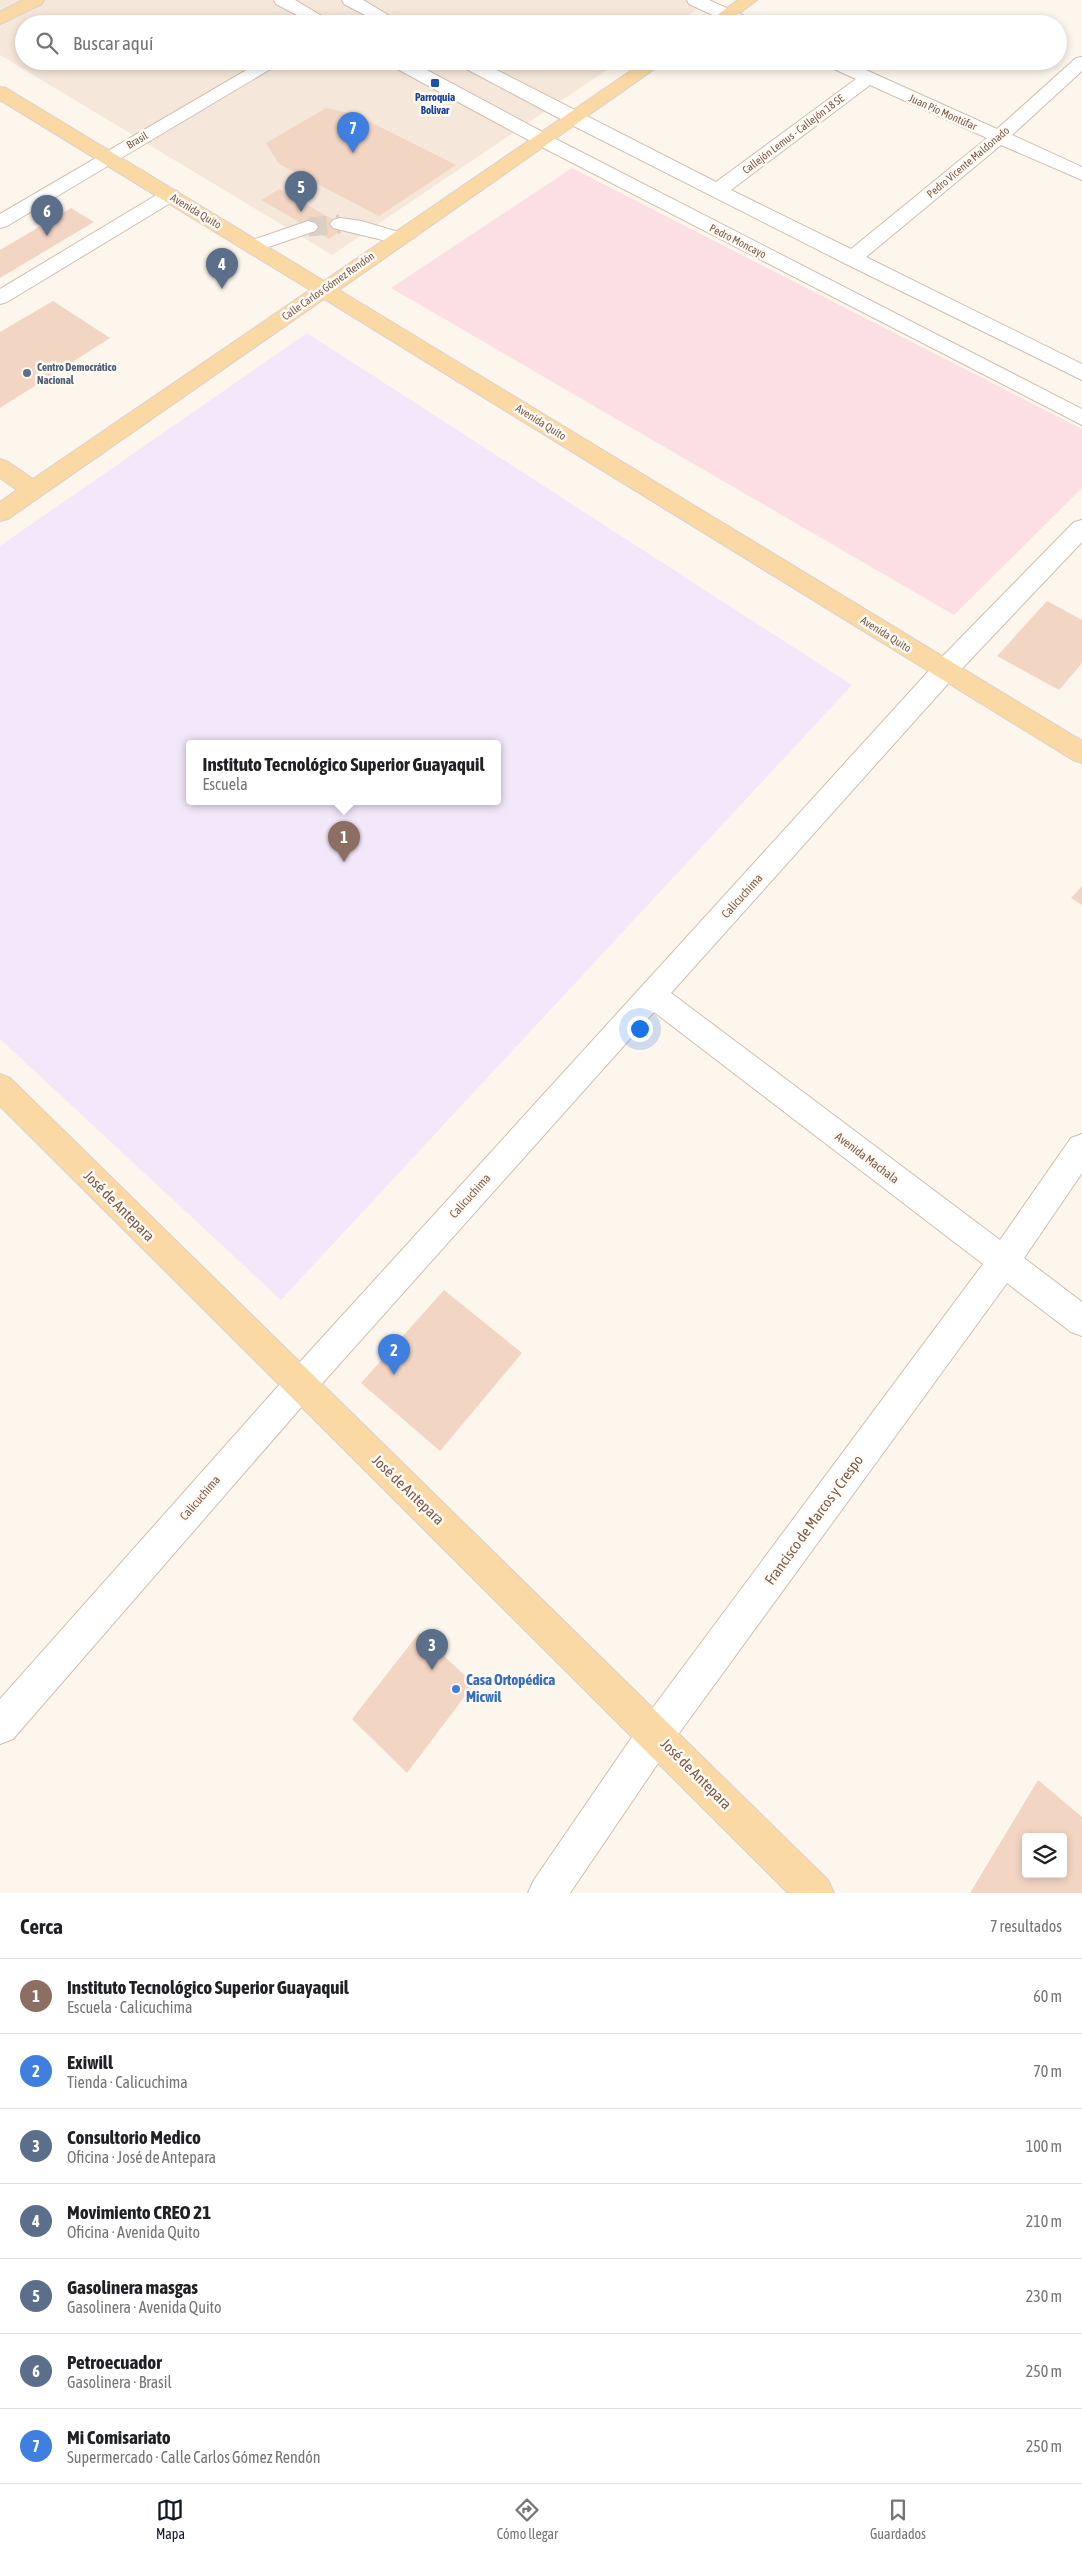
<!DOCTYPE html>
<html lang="es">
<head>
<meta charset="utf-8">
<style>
  body { margin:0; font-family:"Asap Condensed",sans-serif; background:#f2f2f2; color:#202124 }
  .controls { position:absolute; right:15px; bottom:15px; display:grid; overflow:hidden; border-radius:5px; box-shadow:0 2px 8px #0003 }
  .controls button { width:45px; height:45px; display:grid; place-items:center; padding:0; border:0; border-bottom:1px solid #e0e0e0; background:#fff; color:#202124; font:25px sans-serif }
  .you { position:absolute; left:639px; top:1028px; width:18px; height:18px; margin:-12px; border:4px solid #fff; border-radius:50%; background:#1a73e8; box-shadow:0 0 0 8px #1a73e833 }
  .badge { display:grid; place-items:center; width:32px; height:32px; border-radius:50%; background:#111827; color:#fff; font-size:16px; font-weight:700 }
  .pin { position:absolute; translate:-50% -41px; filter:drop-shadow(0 1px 2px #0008) }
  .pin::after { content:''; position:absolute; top:26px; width:18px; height:15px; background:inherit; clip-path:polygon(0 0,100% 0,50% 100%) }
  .popup { position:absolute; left:186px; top:740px; width:315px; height:65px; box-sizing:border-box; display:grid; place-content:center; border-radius:5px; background:#fff; filter:drop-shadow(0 1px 4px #0005); font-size:16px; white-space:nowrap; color:#757577 }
  .popup b { font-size:19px; color:#202124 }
  .popup::after { content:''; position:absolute; left:50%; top:100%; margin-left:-10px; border:10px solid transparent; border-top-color:#fff }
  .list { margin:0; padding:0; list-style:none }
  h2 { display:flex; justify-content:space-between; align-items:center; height:65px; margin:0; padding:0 20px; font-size:21px }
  h2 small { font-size:16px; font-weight:400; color:#757577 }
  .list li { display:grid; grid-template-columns:32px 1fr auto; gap:15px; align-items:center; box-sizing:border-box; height:75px; padding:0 20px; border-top:1px solid #e0e0e0 }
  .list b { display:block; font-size:19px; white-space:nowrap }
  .list p { margin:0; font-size:16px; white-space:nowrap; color:#757577 }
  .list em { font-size:16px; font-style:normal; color:#757577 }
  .icon { flex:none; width:28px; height:28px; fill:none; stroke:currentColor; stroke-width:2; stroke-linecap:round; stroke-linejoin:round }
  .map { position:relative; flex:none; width:1082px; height:1893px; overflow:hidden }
  .search { position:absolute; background:#fff; box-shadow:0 2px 8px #0003; left:15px; right:15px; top:15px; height:55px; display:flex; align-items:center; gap:12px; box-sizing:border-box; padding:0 18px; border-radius:28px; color:#757577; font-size:19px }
  .sheet { height:590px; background:#fff }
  nav { display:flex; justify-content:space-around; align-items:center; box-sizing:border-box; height:70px; border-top:1px solid #e0e0e0; background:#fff; font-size:14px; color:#757577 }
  nav a { display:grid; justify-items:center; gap:2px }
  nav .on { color:#111827 }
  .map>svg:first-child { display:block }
</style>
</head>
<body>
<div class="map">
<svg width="1082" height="1893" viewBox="0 0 1082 1893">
  <rect width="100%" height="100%" fill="#fdf6ec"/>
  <!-- residential -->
  <polygon fill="#f5e8da" points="0,0 711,0 675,24 24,24 24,61 620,61 332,255 0,55"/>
  <!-- education -->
  <path fill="#f3e8fa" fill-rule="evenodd" d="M307 333 852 685 281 1300 0 1039V546ZM190 743H498V801H190Z"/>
  <!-- medical -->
  <polygon fill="#fbdfe3" points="572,168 1082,429 1082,488 954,615 391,288"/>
  <!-- building -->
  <g fill="#f3d5c3" fill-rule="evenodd">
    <polygon points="326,108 354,114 456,165 379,216 279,164 266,143"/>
    <polygon points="279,189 346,227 329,239 261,200"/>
    <polygon points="71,208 94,222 0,278 0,250"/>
    <polygon points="53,301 110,338 0,408 0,332"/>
    <polygon points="1047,601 1082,620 1082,663 1059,690 997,656"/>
    <polygon points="1082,886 1082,905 1071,898"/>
    <polygon points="444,1290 522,1353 440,1451 361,1383"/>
    <polygon points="419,1633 474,1684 407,1773 352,1719"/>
    <path d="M1038 1780 1082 1817V1893H970ZM1026 1837H1063V1874H1026Z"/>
  </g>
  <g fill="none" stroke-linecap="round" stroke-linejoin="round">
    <!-- minor-tunnel -->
    <polyline stroke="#dcd0c4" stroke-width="19" stroke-dasharray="19 10" stroke-linecap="butt" points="308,227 340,224"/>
    <!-- minor casing -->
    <g stroke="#d1beb0" stroke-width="2">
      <g id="minor">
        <polygon points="274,0 295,0 335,24 314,24 276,4"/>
        <polygon points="342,0 363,0 403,24 382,24 344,4"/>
        <polygon points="687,0 709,0 753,20 755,24 732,24 689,4"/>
        <path d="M1082 57V71L1012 135 1082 167V180L1001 145 866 257 1082 364V380L844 263 566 122 459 65 456 61H479L716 182 856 79 825 65 822 61H846L997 129 1076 58ZM870 85 987 138 851 249 731 190Z"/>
        <polygon points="262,61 284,61 7,226 0,228 0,214"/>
        <polygon points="387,61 410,61 548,135 1082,409 1082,425 534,143 390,65"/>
        <polygon points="170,189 177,191 180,195 177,199 7,302 0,304 0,289 163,191"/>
        <polygon points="340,218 361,221 406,234 409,238 406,242 399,244 333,228 330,224 333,220"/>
        <polygon points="308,221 315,223 318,227 315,231 254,252 247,250 244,246 247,242"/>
        <polygon points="1082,520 1082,542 954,677 671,993 1000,1240 1071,1138 1082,1134 1082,1173 1024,1258 1082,1302 1082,1336 1071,1332 1007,1283 669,1747 570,1893 528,1893 534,1880 643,1721 983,1264 654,1012 311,1396 13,1739 0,1744 0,1699 289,1374 936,663 1074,522"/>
      </g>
    </g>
    <!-- major casing -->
    <g stroke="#dad1cd" stroke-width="2">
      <g id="major">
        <polygon points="23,0 44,0 42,4 0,24 0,12"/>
        <polygon points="738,0 757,0 725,24 705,24"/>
        <polygon points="645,61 666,61 339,290 1082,741 1082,763 1073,760 324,299 8,519 0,521 0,502 17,490 0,478 0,459 8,462 33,479 310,290 0,100 0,87 6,88 324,281"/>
        <polygon points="0,1074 10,1078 828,1880 834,1893 788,1893 0,1106"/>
      </g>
    </g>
    <!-- minor -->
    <use href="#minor" fill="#fff" fill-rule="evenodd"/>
    <!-- major -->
    <use href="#major" fill="#fbd9a5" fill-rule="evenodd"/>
  </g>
  <!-- markers -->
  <rect fill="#1a4fb4" stroke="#fffaf3" stroke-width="2" x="430" y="78" width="10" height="10" rx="2.5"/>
  <circle fill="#5c6f8a" stroke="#fffaf3" stroke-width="2" cx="27" cy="373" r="5"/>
  <circle fill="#3f7fe0" stroke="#fffaf3" stroke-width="2" cx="456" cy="1689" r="5"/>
  <g text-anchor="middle" stroke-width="5" stroke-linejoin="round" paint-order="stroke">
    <!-- far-transit labels -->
    <g font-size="11" font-weight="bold" fill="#164399" stroke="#fffaf3">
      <text x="435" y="101">Parroquia<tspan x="435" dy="13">Bolivar</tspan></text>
    </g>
    <!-- far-street labels -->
    <g font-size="11" fill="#7a5c4d" stroke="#fffaf3">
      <text transform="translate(943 112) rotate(24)" y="4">Juan Pío Montúfar</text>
      <text transform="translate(793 134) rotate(-37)" y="4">Callejón Lemus - Callejón 18 SE</text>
      <text transform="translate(137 140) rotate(-30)" y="4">Brasil</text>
      <text transform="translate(968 162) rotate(-40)" y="4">Pedro Vicente Maldonado</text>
      <text transform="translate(196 211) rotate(31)" y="4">Avenida Quito</text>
      <text transform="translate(738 241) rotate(27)" y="4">Pedro Moncayo</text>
      <text transform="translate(328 286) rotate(-35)" y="4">Calle Carlos Gómez Rendón</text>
      <text transform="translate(541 422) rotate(32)" y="4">Avenida Quito</text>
      <text transform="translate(886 634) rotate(32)" y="4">Avenida Quito</text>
    </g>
    <!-- far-service labels -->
    <g font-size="11" font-weight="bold" fill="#4e5e75" stroke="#fffaf3" text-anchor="start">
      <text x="37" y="371">Centro Democrático<tspan x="37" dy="13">Nacional</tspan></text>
    </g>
    <!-- street labels -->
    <g font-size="12" fill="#7a5c4d" stroke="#fffaf3">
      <text transform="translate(742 896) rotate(-48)" y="4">Calicuchima</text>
      <text transform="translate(867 1158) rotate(37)" y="4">Avenida Machala</text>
      <text transform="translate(470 1196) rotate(-48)" y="4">Calicuchima</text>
      <text transform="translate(200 1498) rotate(-49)" y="4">Calicuchima</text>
    </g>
    <!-- near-street labels -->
    <g font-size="15" fill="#7a5c4d" stroke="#fffaf3">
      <text transform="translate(119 1206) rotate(45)" y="5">José de Antepara</text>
      <text transform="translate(408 1490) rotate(44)" y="5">José de Antepara</text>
      <text transform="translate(814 1520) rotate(-54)" y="5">Francisco de Marcos y Crespo</text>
      <text transform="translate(696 1774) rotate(45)" y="5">José de Antepara</text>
    </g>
    <!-- near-shop labels -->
    <g font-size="15" font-weight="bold" fill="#366cbe" stroke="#fffaf3" text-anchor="start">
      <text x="466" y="1685">Casa Ortopédica<tspan x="466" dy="17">Micwil</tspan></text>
    </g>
  </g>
</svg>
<div class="controls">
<button><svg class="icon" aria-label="layers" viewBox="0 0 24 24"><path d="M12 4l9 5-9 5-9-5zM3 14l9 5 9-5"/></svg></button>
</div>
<div class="you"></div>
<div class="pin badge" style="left:344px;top:862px;background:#8d6e63">1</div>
<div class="popup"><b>Instituto Tecnológico Superior Guayaquil</b>Escuela</div>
<div class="pin badge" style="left:394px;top:1375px;background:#3f7fe0">2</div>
<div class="pin badge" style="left:432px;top:1670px;background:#5c6f8a">3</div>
<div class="pin badge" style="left:222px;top:289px;background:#5c6f8a">4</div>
<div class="pin badge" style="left:301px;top:212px;background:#5c6f8a">5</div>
<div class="pin badge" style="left:47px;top:236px;background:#5c6f8a">6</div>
<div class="pin badge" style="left:353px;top:153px;background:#3f7fe0">7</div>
<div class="search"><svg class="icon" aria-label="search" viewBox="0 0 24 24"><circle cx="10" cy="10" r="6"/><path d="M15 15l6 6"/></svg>Buscar aquí</div>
</div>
<section class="sheet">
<h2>Cerca<small>7 resultados</small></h2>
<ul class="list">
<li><span class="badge" style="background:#8d6e63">1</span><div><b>Instituto Tecnológico Superior Guayaquil</b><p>Escuela · Calicuchima</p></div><em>60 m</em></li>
<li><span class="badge" style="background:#3f7fe0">2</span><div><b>Exiwill</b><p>Tienda · Calicuchima</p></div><em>70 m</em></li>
<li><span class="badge" style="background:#5c6f8a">3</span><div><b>Consultorio Medico</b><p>Oficina · José de Antepara</p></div><em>100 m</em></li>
<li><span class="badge" style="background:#5c6f8a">4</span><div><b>Movimiento CREO 21</b><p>Oficina · Avenida Quito</p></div><em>210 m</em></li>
<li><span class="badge" style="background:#5c6f8a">5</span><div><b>Gasolinera masgas</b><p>Gasolinera · Avenida Quito</p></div><em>230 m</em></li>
<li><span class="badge" style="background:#5c6f8a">6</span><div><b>Petroecuador</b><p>Gasolinera · Brasil</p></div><em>250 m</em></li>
<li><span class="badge" style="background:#3f7fe0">7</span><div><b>Mi Comisariato</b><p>Supermercado · Calle Carlos Gómez Rendón</p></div><em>250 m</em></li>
</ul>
</section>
<nav>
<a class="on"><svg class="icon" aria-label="map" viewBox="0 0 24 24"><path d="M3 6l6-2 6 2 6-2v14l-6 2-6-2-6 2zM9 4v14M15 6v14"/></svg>Mapa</a>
<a><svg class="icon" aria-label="directions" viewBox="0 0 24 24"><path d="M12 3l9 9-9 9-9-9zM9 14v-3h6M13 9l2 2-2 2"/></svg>Cómo llegar</a>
<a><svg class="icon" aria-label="saved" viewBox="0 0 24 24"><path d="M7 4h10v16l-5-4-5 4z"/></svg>Guardados</a>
</nav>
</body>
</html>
